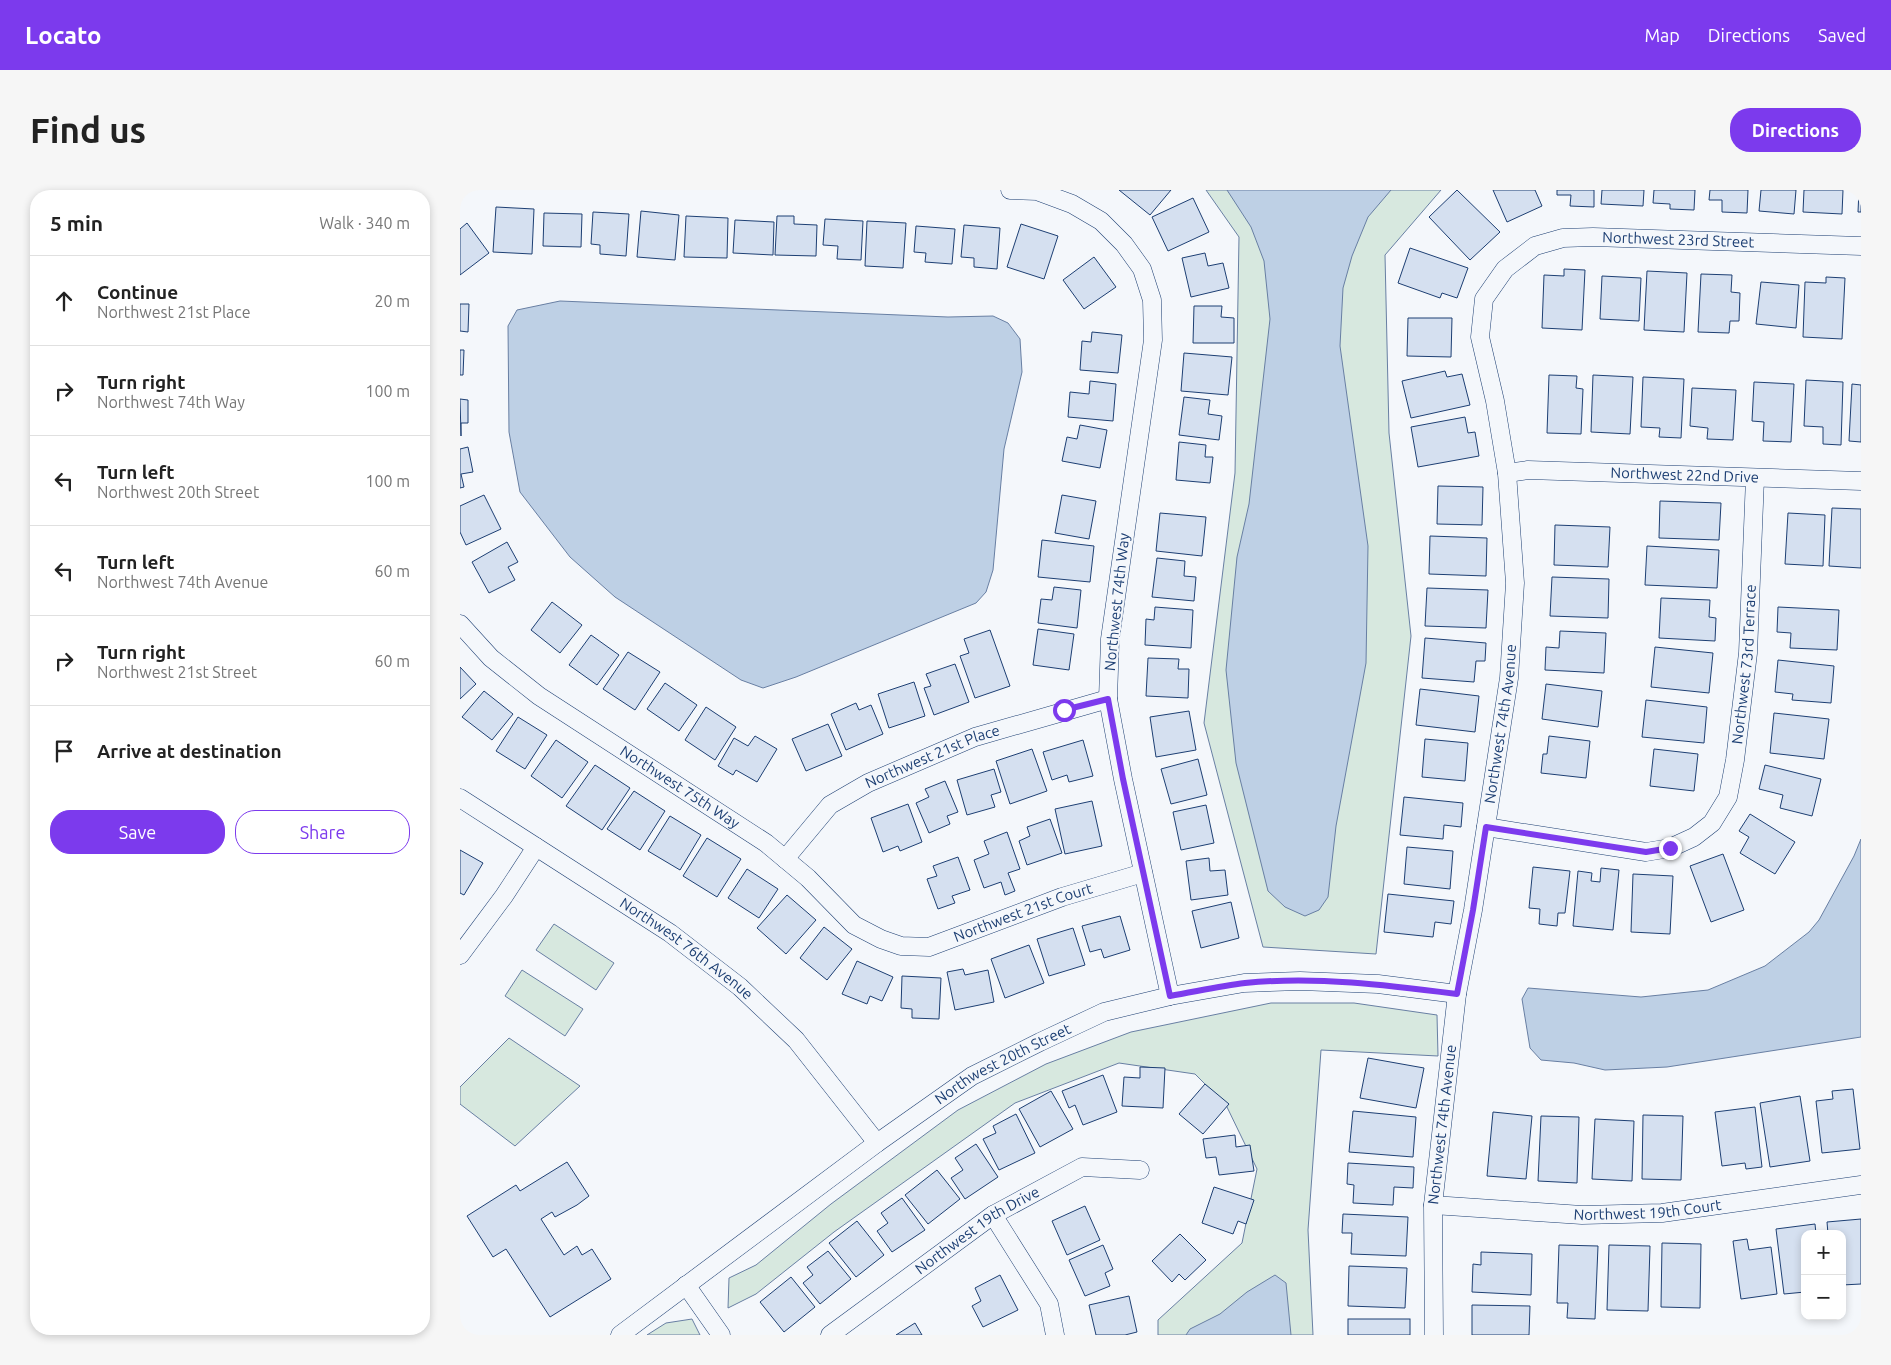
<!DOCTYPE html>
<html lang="en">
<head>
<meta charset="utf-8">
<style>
  body { margin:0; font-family:Ubuntu,sans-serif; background:#f6f6f6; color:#222 }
  .controls { position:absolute; right:15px; bottom:15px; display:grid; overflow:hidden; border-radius:10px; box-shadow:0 2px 8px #0003 }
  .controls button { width:45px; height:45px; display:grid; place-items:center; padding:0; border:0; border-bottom:1px solid #e0e0e0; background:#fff; color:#222; font:25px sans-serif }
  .stop { position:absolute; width:15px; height:15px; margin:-11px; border:4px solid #7c3aed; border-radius:50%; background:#fff }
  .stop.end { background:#7c3aed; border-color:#fff; box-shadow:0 1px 5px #0008 }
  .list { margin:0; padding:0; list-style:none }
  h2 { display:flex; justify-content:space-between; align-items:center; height:65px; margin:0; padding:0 20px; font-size:21px }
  h2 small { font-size:16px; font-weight:400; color:#767676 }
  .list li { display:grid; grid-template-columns:32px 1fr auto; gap:15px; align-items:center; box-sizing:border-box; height:90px; padding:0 20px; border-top:1px solid #e0e0e0 }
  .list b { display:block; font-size:19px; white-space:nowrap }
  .list p { margin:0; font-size:16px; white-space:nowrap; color:#767676 }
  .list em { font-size:16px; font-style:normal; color:#767676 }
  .actions { display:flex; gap:10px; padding:15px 20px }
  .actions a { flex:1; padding:11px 0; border:1px solid #7c3aed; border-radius:20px; text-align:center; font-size:18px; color:#7c3aed }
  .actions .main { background:#7c3aed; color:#fff }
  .icon { flex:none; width:28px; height:28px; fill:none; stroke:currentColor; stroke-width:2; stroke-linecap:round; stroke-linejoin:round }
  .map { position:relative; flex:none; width:1401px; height:1145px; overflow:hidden; border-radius:20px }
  header { display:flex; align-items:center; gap:30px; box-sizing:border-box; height:70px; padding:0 25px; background:#7c3aed; color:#fff }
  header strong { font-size:24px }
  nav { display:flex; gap:28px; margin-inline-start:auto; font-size:18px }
  .intro { display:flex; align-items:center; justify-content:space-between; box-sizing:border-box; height:120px; padding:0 30px }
  h1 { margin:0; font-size:35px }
  .button { padding:12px 22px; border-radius:20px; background:#7c3aed; color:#fff; font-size:18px; font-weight:700 }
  main { display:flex; gap:30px; padding:0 30px }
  aside { flex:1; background:#fff; border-radius:20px; box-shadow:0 2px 8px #0003 }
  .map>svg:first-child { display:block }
</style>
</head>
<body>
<header>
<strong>Locato</strong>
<nav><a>Map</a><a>Directions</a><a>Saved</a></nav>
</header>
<div class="intro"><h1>Find us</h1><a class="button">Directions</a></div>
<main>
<aside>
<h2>5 min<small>Walk · 340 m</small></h2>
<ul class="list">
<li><svg class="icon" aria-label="ahead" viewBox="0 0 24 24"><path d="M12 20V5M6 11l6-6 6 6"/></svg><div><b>Continue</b><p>Northwest 21st Place</p></div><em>20 m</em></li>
<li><svg class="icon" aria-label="right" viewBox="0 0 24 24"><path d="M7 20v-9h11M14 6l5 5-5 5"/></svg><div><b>Turn right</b><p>Northwest 74th Way</p></div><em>100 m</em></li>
<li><svg class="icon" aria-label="left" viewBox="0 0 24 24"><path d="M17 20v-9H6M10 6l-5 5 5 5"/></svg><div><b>Turn left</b><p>Northwest 20th Street</p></div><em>100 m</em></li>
<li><svg class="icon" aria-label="left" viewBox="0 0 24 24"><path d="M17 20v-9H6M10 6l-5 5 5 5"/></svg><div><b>Turn left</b><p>Northwest 74th Avenue</p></div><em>60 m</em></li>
<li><svg class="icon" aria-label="right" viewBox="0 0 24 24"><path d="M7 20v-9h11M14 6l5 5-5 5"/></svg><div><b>Turn right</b><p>Northwest 21st Street</p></div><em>60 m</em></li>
<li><svg class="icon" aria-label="arrive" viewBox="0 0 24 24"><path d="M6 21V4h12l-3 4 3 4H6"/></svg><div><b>Arrive at destination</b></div></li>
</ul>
<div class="actions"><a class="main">Save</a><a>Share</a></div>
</aside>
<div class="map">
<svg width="1401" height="1145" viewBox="0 0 1401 1145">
  <rect width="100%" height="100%" fill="#f4f7fb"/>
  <!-- green -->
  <g fill="#d7e8df" stroke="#687fa3">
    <polygon points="746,0 981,0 925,65 929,243 951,446 916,764 803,757 744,533 775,283 779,47"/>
    <polygon points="94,734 154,773 136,800 76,760"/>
    <polygon points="62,780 123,819 105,846 45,806"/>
    <polygon points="811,813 894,813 977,825 978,866 861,860 848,1040 853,1145 698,1145 698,1130 782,1053 797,979 766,915 735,884 659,873 555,913 374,1042 296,1104 268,1118 269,1088 296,1075 371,1014 498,920 586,874 671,842"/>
    <polygon points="49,848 120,896 55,956 0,914 0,897"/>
    <polygon points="232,1129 240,1145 187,1145 206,1133"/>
  </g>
  <!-- water -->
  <g fill="#bed0e5" stroke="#687fa3">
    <polygon points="767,0 931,0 908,27 892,66 883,98 880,156 908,356 906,473 876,636 868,707 859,720 845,726 825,717 808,701 776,573 766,480 777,367 789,314 810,129 804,71 791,37"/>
    <polygon points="100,111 488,127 533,126 548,133 560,149 562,182 544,259 533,380 526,402 516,413 336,487 303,498 281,490 155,407 110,367 60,302 49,242 48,136 57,120"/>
    <polygon points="1401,649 1401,847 1207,877 1145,880 1114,873 1081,870 1070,858 1062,809 1068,798 1181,807 1248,800 1305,776 1349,742 1359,730 1394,666"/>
    <polygon points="815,1085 826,1093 831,1145 726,1145 730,1139 760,1124 787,1102"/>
  </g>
  <!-- building -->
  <g fill="#d5e0f0" stroke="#1d3f73">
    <polygon points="659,0 711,0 690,25"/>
    <polygon points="997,0 1040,42 1010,70 969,27"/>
    <polygon points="1033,0 1075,0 1082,16 1047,32"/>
    <polygon points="1097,0 1134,0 1134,17 1110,16 1111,5 1097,5"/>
    <polygon points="1142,0 1184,0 1183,16 1141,14"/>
    <polygon points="1194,0 1235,0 1234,20 1210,19 1210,14 1193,13"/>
    <polygon points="1250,0 1288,0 1287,23 1262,22 1262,10 1249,10"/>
    <polygon points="1301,0 1336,0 1334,24 1299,21"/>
    <polygon points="1344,0 1383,0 1382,24 1343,22"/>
    <polygon points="1399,0 1401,0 1401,22 1398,22"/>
    <polygon points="733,8 749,42 708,61 692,27"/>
    <polygon points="36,17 74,19 72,64 33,62"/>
    <polygon points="181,21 219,25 215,70 177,67"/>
    <polygon points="133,22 169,24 166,66 140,64 140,55 131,54"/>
    <polygon points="84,23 122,24 121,57 83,56"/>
    <polygon points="226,26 268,28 267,68 224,67"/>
    <polygon points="317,26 334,26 334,34 357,35 356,66 315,65"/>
    <polygon points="365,29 403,31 401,70 377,69 378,56 363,55"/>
    <polygon points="275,30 314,32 313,65 273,63"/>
    <polygon points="407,31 446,33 443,78 405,76"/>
    <polygon points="7,33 29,63 0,85 0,39"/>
    <polygon points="561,34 598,46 584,89 547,77"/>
    <polygon points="504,35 540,38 537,79 514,77 514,68 501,67"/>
    <polygon points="456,36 495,39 492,74 465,72 466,63 454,62"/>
    <polygon points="950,58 1008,78 997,108 982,103 980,108 938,93"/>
    <polygon points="745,63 748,76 763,73 769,98 731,107 722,68"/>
    <polygon points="634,67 656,97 624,119 603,90"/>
    <polygon points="1104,79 1125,80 1122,140 1082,138 1084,85 1104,86"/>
    <polygon points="1187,81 1227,83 1224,142 1184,140"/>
    <polygon points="1241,84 1272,85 1271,102 1280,103 1279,131 1270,131 1269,143 1238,142"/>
    <polygon points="1142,86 1181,88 1179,131 1140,129"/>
    <polygon points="1366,87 1385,88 1382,149 1343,147 1345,92 1366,93"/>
    <polygon points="1301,92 1339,95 1336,138 1296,134"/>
    <polygon points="0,114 9,114 8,142 0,141"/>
    <polygon points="734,116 762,116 761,127 774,128 774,153 733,153"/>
    <polygon points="948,128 992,128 991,167 947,166"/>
    <polygon points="632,142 662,145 658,183 620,180 622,151 631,152"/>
    <polygon points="0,160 4,160 3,185 0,185"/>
    <polygon points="724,163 772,167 768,205 721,201"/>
    <polygon points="985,181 987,187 1002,184 1010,215 951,228 942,191"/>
    <polygon points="1089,185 1117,186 1116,198 1123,199 1121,244 1087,243"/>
    <polygon points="1133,185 1173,187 1170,244 1131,242"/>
    <polygon points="1183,187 1224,189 1221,248 1199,247 1200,238 1181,237"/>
    <polygon points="1346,190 1383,192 1381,255 1363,254 1363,237 1344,236"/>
    <polygon points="630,191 656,194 653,231 608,227 610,202 629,204"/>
    <polygon points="1294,192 1334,194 1331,252 1303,251 1304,232 1292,231"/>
    <polygon points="1392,194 1401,195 1401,252 1389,251"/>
    <polygon points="1232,198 1276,200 1273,250 1247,249 1248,238 1230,236"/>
    <polygon points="724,207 750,210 748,224 762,226 759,250 719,245"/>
    <polygon points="0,209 8,210 8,233 1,233 1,246"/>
    <polygon points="1005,227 1008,243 1015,242 1019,266 958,277 951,237"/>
    <polygon points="620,235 647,240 640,278 602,271 607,247 617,249"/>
    <polygon points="719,252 746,255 745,267 753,267 750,293 716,290"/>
    <polygon points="8,257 13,282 1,284 4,297 0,298 0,259"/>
    <polygon points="978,296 1023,297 1022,335 977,334"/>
    <polygon points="24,305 41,339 6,355 0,342 0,316"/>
    <polygon points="602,305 636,311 629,349 595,343"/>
    <polygon points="1200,311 1261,313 1259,350 1199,348"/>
    <polygon points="1372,318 1401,319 1401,378 1369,376"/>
    <polygon points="700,323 746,327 742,366 696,361"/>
    <polygon points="1328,323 1365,325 1363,376 1325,374"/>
    <polygon points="1095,335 1150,337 1148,377 1094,375"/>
    <polygon points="970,346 1027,348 1026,386 969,384"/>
    <polygon points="582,350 634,356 630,392 578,387"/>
    <polygon points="47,352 58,372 48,377 55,390 29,403 12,372"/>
    <polygon points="1187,356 1259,360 1257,398 1185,395"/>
    <polygon points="697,368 725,371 724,386 736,387 734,411 692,407"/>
    <polygon points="1092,387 1149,389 1148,428 1090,426"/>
    <polygon points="594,397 621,400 617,438 578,433 581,409 592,410"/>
    <polygon points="967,398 1028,400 1026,438 965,436"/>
    <polygon points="1201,408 1250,410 1249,427 1256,428 1255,451 1199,448"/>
    <polygon points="92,412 122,435 100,463 71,440"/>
    <polygon points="695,417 733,420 731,458 685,455 686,429 694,430"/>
    <polygon points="1318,417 1379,420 1377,460 1330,458 1331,443 1317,442"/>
    <polygon points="578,439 614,444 609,480 573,475"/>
    <polygon points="530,440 550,496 515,508 500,466 509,463 504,449"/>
    <polygon points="1100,441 1146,443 1144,483 1085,480 1086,457 1099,458"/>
    <polygon points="131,445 159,465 137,495 109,475"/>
    <polygon points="965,448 1026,453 1025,471 1016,471 1014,492 962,488"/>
    <polygon points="1195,457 1253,463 1249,503 1191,497"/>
    <polygon points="168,462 200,482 175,520 143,499"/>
    <polygon points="688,468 719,469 718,479 729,479 728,508 686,506"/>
    <polygon points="1318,470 1374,476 1371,513 1332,510 1333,504 1315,502"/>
    <polygon points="495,474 509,512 474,525 464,498 471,496 466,484"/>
    <polygon points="0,477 16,494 0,509"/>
    <polygon points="454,492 465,526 429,538 418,504"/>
    <polygon points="205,493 237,515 219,541 187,519"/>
    <polygon points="1086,494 1142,501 1138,537 1082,529"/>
    <polygon points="960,499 1019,506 1015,542 956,535"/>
    <polygon points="24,501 53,524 32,550 2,527"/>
    <polygon points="1186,510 1247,517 1244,553 1182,547"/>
    <polygon points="396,513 399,520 411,515 423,544 386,560 371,524"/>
    <polygon points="246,517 276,537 255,570 225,550"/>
    <polygon points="729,521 736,560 696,567 690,527"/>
    <polygon points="1314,523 1369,529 1364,569 1310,563"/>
    <polygon points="58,527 87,545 65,579 36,561"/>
    <polygon points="368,534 382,566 346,581 332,549"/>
    <polygon points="295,546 317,559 297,592 276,580 273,585 258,576 274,548 288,556"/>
    <polygon points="1089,546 1130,551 1126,588 1081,583 1083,564 1087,564"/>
    <polygon points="965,549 1008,553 1005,591 962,587"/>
    <polygon points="96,550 128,572 102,608 71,586"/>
    <polygon points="623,550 633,586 609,592 607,585 592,590 583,562"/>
    <polygon points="572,559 587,601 550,614 536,571"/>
    <polygon points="1194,559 1238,564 1234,601 1190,596"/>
    <polygon points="738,569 747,605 711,614 701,579"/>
    <polygon points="135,575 170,598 142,640 106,616"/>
    <polygon points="1305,575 1361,589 1352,626 1320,618 1323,605 1299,599"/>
    <polygon points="534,579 541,602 531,605 535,617 507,625 497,590"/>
    <polygon points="485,591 498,622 487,626 490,634 469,643 456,613 469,607 465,599"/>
    <polygon points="174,601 205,621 180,660 147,639"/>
    <polygon points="944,607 1003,613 1001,637 984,635 983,649 940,645"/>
    <polygon points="632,611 642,656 605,664 595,619"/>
    <polygon points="448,614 462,652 440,661 438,656 423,662 411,628"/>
    <polygon points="746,615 754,653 721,660 713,622"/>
    <polygon points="1290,624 1335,652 1315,684 1280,663 1289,647 1279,641"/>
    <polygon points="210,626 241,645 220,680 188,661"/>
    <polygon points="590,629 602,663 567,675 559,651 570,646 567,637"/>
    <polygon points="547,642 560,679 548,683 555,701 545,705 541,692 524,698 514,670 529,664 524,651"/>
    <polygon points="247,648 281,669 257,707 223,686"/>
    <polygon points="947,657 993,661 990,699 944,694"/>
    <polygon points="0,660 23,673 4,705 0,703"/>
    <polygon points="1263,664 1284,720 1251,732 1230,676"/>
    <polygon points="498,667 510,700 492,706 495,713 478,719 467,689 477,686 473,676"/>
    <polygon points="749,668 750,681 765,680 768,705 731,710 726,671"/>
    <polygon points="1073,677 1110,681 1105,723 1098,723 1097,736 1079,734 1080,719 1069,718"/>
    <polygon points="1141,678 1159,680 1153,740 1113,736 1118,681 1132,683 1131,691 1140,692"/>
    <polygon points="287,679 318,699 299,728 268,708"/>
    <polygon points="1173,684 1213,686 1210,744 1171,742"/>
    <polygon points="928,704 994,711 991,734 975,732 973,747 924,742"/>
    <polygon points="327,705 356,730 326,764 297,738"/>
    <polygon points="771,712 779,748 741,758 732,721"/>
    <polygon points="660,726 670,760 644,768 641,759 630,762 622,736"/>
    <polygon points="364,737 392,759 367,790 340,768"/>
    <polygon points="613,738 625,775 589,786 577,749"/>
    <polygon points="569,755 584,793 545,808 531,769"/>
    <polygon points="397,771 433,787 422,811 410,806 407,814 382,804"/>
    <polygon points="503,779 505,785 528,780 534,812 495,820 487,782"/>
    <polygon points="442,786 481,788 479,829 452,828 452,819 441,818"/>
    <polygon points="908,868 964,878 956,918 900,908"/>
    <polygon points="680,877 705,878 703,918 662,916 664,887 680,888"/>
    <polygon points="643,885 657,922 623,935 615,915 609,918 602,901"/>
    <polygon points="745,894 769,914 743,944 719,924"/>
    <polygon points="1393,899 1400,959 1362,963 1356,911 1373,909 1372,901"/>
    <polygon points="591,901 613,939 580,957 559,919"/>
    <polygon points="1340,906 1350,971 1310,977 1300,913"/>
    <polygon points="1295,917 1302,977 1286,979 1285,973 1262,976 1255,922"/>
    <polygon points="893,921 956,927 953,967 889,962"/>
    <polygon points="1033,922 1072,926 1066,989 1027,986"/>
    <polygon points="556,924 575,963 539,980 523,949 536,943 533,936"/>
    <polygon points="1183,925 1223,926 1221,990 1182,989"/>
    <polygon points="1081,926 1119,927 1117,993 1078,991"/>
    <polygon points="1135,929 1174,931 1172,991 1132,989"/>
    <polygon points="775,945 776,957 790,955 794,981 759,985 756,967 746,968 743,949"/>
    <polygon points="516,954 538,987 505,1009 491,988 503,980 495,968"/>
    <polygon points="107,972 129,1006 117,1015 95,1027 92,1022 81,1029 104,1065 117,1056 122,1065 132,1059 151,1089 90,1127 46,1059 33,1067 7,1026 56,995 60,1001"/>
    <polygon points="888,973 954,977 953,998 934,997 933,1015 893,1013 894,995 887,994"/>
    <polygon points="477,980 500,1009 468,1034 445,1005"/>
    <polygon points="754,997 794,1010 786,1034 778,1031 773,1044 742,1033"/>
    <polygon points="442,1008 465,1040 432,1062 417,1041 428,1033 421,1023"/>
    <polygon points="625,1016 640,1050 607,1065 592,1031"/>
    <polygon points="883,1024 948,1027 946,1066 891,1064 892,1043 882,1043"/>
    <polygon points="1401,1029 1401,1094 1382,1095 1382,1044 1368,1044 1367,1032"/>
    <polygon points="397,1031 424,1065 396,1087 369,1053"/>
    <polygon points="1355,1034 1356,1044 1345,1044 1345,1102 1324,1104 1316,1039"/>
    <polygon points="720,1044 746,1070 725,1090 719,1084 712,1092 692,1071"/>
    <polygon points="1287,1049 1289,1060 1311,1057 1317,1104 1281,1109 1273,1051"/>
    <polygon points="1202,1053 1241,1054 1240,1118 1201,1117"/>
    <polygon points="643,1055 653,1079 645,1083 650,1096 625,1106 609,1070"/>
    <polygon points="1099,1055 1138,1056 1135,1129 1107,1128 1108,1113 1097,1113"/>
    <polygon points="1149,1055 1190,1056 1188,1121 1147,1120"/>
    <polygon points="368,1061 391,1089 360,1114 343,1093 353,1085 347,1077"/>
    <polygon points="1021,1062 1072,1064 1071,1105 1012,1102 1013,1074 1021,1075"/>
    <polygon points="889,1076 947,1078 945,1118 888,1116"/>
    <polygon points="540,1085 558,1120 523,1137 512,1116 521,1111 515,1098"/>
    <polygon points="331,1087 355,1117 324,1142 300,1112"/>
    <polygon points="669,1106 677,1142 665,1145 636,1145 629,1115"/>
    <polygon points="1012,1115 1070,1116 1069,1145 1012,1145"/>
    <rect x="888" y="1129" width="62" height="16"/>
    <polygon points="455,1133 462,1145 436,1145"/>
  </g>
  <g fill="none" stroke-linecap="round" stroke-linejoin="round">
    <!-- street casing -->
    <g stroke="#1d3f73" stroke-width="19">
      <g id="street">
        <polyline points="550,0 577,1 612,14 641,31 664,54 682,79 692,110 693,150 650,449 648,509 663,589 710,806"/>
        <path id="s1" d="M1047 283 1068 280 1401 291"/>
        <path id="s2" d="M0 434 31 468 79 506 306 653 348 688 394 735 421 749 441 756 469 757 602 707 683 683"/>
        <path id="s3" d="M0 608 210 743 280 797 336 850 417 953"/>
        <path id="s4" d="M1026 637 1186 662 1210 658 1234 647 1252 633 1268 607 1275 570 1288 463 1295 288"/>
        <path id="s5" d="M325 669 370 615 408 593 515 547 648 509"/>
        <polyline points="0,765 44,706 76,657"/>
        <path id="s6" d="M973 1015 1122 1025 1202 1023 1401 995"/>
        <polyline points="533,1025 589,1114 595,1145"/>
        <polyline points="226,1095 261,1145"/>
        <path id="s7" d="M160 1145 417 953 512 886 580 852 644 822 710 806 784 793 840 791 918 794 997 804"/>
        <path id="s8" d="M370 1145 533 1025 622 977 680 980"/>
        <path id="s9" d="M974 1145 973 1015 997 804 1013 720 1049 488 1055 393 1047 283 1035 211 1020 147 1024 109 1045 79 1075 56 1103 48 1133 47 1401 56"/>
      </g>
    </g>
    <!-- street -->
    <use href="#street" stroke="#f4f7fb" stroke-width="18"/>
  </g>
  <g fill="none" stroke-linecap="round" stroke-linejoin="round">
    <!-- route -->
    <path stroke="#7c3aed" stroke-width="6" d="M604 520 648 509 663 589 710 806C734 802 760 796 785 793 856 786 927 795 997 804L1013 720 1026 637 1186 662 1210 658"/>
  </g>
  <g text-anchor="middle" stroke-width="4" stroke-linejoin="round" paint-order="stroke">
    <!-- street labels -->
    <g font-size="15" fill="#1d3f73" stroke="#f4f7fb">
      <text dy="5" stroke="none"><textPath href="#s9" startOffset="1264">Northwest 23rd Street</textPath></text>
      <text dy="5" stroke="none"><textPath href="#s1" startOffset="178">Northwest 22nd Drive</textPath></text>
      <text transform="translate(657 412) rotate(-84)" y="5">Northwest 74th Way</text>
      <text dy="5" stroke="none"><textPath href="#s4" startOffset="400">Northwest 73rd Terrace</textPath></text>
      <text dy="5" stroke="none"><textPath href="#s9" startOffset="616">Northwest 74th Avenue</textPath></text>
      <text dy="5" stroke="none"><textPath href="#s5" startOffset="184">Northwest 21st Place</textPath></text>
      <text dy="5" stroke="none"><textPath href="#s2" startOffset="275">Northwest 75th Way</textPath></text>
      <text dy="5" stroke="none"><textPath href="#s2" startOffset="678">Northwest 21st Court</textPath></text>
      <text dy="5" stroke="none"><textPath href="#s3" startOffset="272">Northwest 76th Avenue</textPath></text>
      <text dy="5" stroke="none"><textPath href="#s7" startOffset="470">Northwest 20th Street</textPath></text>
      <text dy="5" stroke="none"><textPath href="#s9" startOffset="211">Northwest 74th Avenue</textPath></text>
      <text dy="5" stroke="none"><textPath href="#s6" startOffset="215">Northwest 19th Court</textPath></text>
      <text dy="5" stroke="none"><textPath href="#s8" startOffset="181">Northwest 19th Drive</textPath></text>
    </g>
  </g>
</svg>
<div class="controls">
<button>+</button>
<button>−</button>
</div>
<div class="stop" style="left:604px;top:520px"></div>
<div class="stop end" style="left:1210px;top:658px"></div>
</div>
</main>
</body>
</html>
